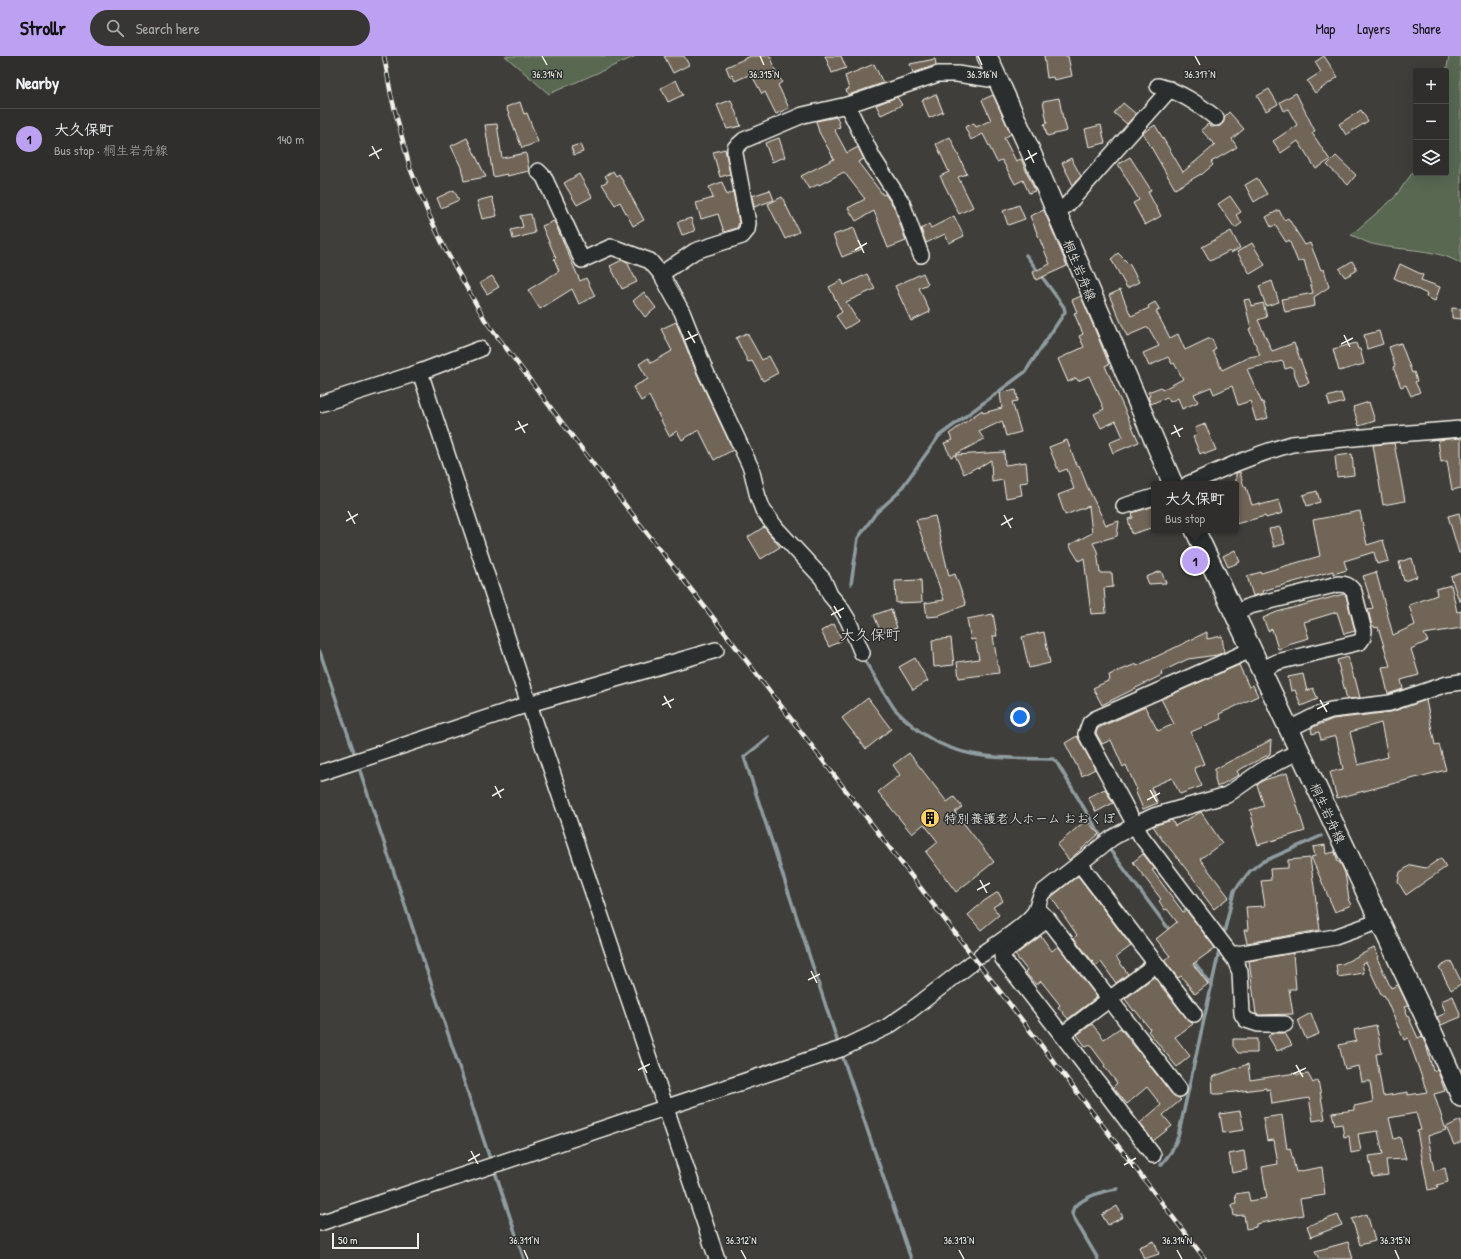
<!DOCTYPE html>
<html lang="en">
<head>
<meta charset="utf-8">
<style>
  body { margin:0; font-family:"Patrick Hand","Klee One",sans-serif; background:#373634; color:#f1f3f6 }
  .controls { position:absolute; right:12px; top:12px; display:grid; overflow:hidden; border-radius:4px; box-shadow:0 4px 16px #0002 }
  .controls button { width:36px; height:36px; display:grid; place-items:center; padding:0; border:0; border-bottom:1px solid #4a4a48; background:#2f2e2c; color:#f1f3f6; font:20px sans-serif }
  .scale { position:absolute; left:12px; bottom:10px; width:87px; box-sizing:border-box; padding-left:4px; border:2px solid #f4f1e8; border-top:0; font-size:11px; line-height:14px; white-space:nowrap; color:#f4f1e8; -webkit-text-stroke:3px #2a2d2e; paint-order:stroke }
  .you { position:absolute; left:700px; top:661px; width:14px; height:14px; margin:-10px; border:3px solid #fff; border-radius:50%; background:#1a73e8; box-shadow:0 0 0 6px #1a73e833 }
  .badge { display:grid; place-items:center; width:26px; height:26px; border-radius:50%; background:#bca0f2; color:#111; font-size:13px; font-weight:700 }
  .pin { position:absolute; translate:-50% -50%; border:2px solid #fff; box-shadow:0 1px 4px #0006 }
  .popup { position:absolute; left:831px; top:425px; width:88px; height:52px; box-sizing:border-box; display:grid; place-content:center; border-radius:4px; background:#2f2e2c; filter:drop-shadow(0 1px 3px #0005); font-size:13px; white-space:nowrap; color:#a7a8a9 }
  .popup b { font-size:15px; color:#f1f3f6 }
  .popup::after { content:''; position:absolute; left:50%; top:100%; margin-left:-8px; border:8px solid transparent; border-top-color:#2f2e2c }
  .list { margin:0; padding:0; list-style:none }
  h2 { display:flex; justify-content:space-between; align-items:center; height:52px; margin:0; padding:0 16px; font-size:17px }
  h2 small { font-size:13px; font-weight:400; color:#a7a8a9 }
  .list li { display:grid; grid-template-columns:26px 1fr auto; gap:12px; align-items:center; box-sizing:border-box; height:60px; padding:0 16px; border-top:1px solid #4a4a48 }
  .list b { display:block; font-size:15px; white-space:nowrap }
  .list p { margin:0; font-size:13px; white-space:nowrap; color:#a7a8a9 }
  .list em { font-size:13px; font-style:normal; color:#a7a8a9 }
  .icon { flex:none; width:22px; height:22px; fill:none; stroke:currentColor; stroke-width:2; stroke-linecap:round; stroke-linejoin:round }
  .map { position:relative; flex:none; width:1141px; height:1203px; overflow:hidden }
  header { display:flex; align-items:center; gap:24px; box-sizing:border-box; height:56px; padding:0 20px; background:#bca0f2; color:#111 }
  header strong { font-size:19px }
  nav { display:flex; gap:22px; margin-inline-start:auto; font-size:14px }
  .search { width:280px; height:36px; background:#373634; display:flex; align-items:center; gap:10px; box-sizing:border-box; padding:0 14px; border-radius:22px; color:#a7a8a9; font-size:15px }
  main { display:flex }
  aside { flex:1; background:#2f2e2c }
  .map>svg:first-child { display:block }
</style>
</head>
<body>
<header>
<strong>Strollr</strong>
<div class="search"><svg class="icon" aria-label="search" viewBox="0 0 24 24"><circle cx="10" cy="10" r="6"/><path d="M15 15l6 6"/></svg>Search here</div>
<nav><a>Map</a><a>Layers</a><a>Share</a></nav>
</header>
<main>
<aside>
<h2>Nearby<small></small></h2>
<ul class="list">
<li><span class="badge">1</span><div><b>大久保町</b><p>Bus stop · 桐生岩舟線</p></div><em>140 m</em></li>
</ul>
</aside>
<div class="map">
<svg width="1141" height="1203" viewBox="0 0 1141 1203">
  <rect width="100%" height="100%" fill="#3f3e3b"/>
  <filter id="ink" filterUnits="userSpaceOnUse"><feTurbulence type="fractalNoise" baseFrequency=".025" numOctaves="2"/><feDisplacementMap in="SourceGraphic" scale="8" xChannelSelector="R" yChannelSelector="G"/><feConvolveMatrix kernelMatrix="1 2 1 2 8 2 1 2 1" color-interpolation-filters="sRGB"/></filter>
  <g filter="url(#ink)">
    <!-- green -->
    <g fill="#596851" stroke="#a6ac9c">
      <polygon points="185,0 316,0 229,38"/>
      <path d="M1129 0H1141V208C1117 192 1084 195 1057 189 1048 188 1039 182 1031 179L1074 142 1096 112V117H1126V17Z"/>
    </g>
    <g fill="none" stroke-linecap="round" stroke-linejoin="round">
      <!-- stream -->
      <g stroke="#8f9ca0" stroke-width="3.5">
        <polyline points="531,528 538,482 556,457 578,437 619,380 705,316 745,256 744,251 706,199"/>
        <polyline points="0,596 35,699"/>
        <path d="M545 605C555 621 564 637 574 652 579 658 586 664 592 669 632 705 682 702 733 703L736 705 783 784"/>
        <polyline points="449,681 424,701 519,990"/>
        <polyline points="39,712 169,1100"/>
        <polyline points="787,790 851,876"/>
        <polyline points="903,881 914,835 930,815 940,807 1001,780"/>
        <polyline points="872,903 891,929"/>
        <polyline points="521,996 591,1203"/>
        <polyline points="841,1109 851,1096 858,1081 900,891"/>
        <polyline points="176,1119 204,1203"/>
        <path d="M778 1203 754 1162 752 1157 754 1151C767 1140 780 1135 797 1133"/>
      </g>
    </g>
    <!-- building -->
    <g fill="#716558" stroke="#f4f1e8" fill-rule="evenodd">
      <polygon points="344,0 364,0 369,9 353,17"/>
      <polygon points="431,0 450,0 454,9 453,10 462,26 458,29 469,52 456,58 445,36 442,38 431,18 415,25 412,19 410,21 406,11"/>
      <polygon points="505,0 521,0 526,12 512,17"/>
      <polygon points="724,0 748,0 752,20 734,24 733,21 727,22"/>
      <polygon points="1004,0 1018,21 995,37 987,25 1001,16 995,6"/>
      <polygon points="615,3 616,9 593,17 590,8"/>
      <polygon points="554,8 563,27 528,39 526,34 529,33 525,20"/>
      <polygon points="356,24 363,39 348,46 341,32"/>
      <polygon points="949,33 958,48 946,55 937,40"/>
      <polygon points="976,37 995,75 992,77 1010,104 996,113 978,85 961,97 953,85 977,69 968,53 964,55 960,46"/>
      <polygon points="616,38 623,56 609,62 602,44"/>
      <polygon points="673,39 691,78 684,82 696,105 701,103 715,135 709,137 703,124 695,128 682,104 677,106 663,78 651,84 645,71 654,67 656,71 671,64 662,44"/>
      <polygon points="577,41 582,49 561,59 556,49"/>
      <polygon points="739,42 743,63 744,63 747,75 727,80 724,68 727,67 723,45"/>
      <polygon points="411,44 421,70 407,73 397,49"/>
      <polygon points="200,46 204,58 207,57 218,86 202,92 186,51"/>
      <polygon points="803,47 816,58 807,68 794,57"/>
      <polygon points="1041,54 1048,65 1026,79 1019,68"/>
      <polygon points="909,56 924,73 912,83 917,91 891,106 893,109 881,119 881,118 855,133 823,77 835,69 863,116 895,89 881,74 888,68 891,71 900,70 903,67 905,60"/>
      <polygon points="517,61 520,71 514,73 527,97 538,91 544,103 538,106 563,139 565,138 574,151 586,185 568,192 554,155 536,165 528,152 545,143 524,116 499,129 499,128 489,133 481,120 514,103 499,76 496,65"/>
      <polygon points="177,68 182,102 206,97 209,115 187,120 187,118 173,121 165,69"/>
      <polygon points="781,69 785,87 769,91 765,73"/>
      <polygon points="630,81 647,118 638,121 653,151 639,158 620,120 629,116 616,88"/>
      <polygon points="147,82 166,121 144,125 141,111 131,90"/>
      <polygon points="459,82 465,101 452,106 445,87"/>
      <polygon points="260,88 263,96 254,99 251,91"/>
      <polygon points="405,93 410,118 400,121 393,96"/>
      <polygon points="1016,100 1036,119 1028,129 1007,109"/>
      <polygon points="810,101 831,134 828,136 841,160 825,169 813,147 819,144 798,108"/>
      <polygon points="751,102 761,120 753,129 742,107"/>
      <polygon points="293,115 296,120 299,118 324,164 313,170 300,146 295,149 282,128 288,125 285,120"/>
      <polygon points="259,118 272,141 257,149 244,127"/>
      <polygon points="937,122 947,138 934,146 925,129"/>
      <polygon points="402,126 407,139 413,136 419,167 417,172 404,176 398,158 381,163 376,147 393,142 389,131"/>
      <polygon points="134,134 139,144 121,152 117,142"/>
      <polygon points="450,134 454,144 434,151 432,140"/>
      <polygon points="910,140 921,156 916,159 922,167 915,172 898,148"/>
      <polygon points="172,141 177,160 162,163 157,145"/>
      <polygon points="462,141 479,176 465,183 448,148"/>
      <polygon points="699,149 705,163 688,169 683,155"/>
      <polygon points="724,154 747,210 716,224 713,216 730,208 710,160"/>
      <polygon points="959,154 964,164 968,162 985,189 990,187 1001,214 1004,213 1009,231 994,241 995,250 965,256 962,243 993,237 984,204 978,206 969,184 966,186 955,169 951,171 946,161"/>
      <polygon points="211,158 215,177 193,183 191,174 203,171 200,160"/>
      <polygon points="634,160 644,180 629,187 625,178 606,187 601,173 609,168 611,172"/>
      <polygon points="371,162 375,175 362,179 357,166"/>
      <polygon points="234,165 260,225 266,222 275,240 259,248 252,233 220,253 208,234 239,215 234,203 236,202 222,170"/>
      <polygon points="534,172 542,193 522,201 513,179"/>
      <polygon points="911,175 920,192 911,197 910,195 890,205 882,191"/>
      <polygon points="932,187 945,209 930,218 917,196"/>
      <polygon points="798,197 810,209 819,226 807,232 791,203"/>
      <polygon points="302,204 307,206 317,226 302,233 290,210"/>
      <polygon points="1032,205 1036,211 1036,215 1025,221 1019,213"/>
      <polygon points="1080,208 1103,219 1101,224 1120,231 1115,245 1106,241 1107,238 1074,222"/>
      <polygon points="603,217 608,228 599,232 610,256 591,265 575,230"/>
      <polygon points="547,218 555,233 526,246 538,265 525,273 516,260 522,256 509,231 522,224 524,229"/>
      <polygon points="172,220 179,231 167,238 160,227"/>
      <polygon points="952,225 959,246 946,250 939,230"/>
      <polygon points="800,234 811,260 829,252 828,250 835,246 840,254 836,255 850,282 858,278 865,294 888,283 892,283 896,293 893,295 902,314 929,301 940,299 929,273 931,272 924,244 929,243 932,250 943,247 947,261 938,264 952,295 974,287 989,327 979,330 972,311 965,313 963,305 927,313 942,347 943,346 948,362 936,365 930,345 918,349 912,330 894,338 891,331 874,338 878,346 862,353 858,342 850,346 847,341 831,348 828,341 830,340 828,336 841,331 842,334 863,323 854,307 852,308 848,301 829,310 823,297 839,290 828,271 807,280 789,239"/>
      <polygon points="324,236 336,252 325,261 313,245"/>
      <polygon points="761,240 789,308 785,310 819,386 793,397 789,387 803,381 796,365 781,372 774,358 784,353 769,320 758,325 756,322 748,326 738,303 764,291 759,280 763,278 754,257 757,256 752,244"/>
      <polygon points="1132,252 1141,253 1141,263 1132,262"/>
      <polygon points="356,266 377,318 413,394 394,404 379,374 362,384 357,375 349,380 329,340 321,345 313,331 328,323 319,308 328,302 331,307 352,295 341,273"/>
      <polygon points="1059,275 1063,288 1047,293 1044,279"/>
      <polygon points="427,277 442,304 449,300 458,317 443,325 432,305 428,306 416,282"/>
      <polygon points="1036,287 1038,293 1040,293 1044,308 1019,315 1013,293"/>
      <polygon points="1081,287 1092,317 1094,316 1097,325 1095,326 1100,336 1091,340 1086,329 1081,331 1073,311 1075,310 1069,291"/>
      <polygon points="696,334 698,345 692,346 701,376 686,380 682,365 659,376 664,383 631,401 624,387 633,384 629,378 662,354 663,357 682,352 680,337"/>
      <polygon points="1021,337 1024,346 1010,350 1007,341"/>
      <polygon points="1049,346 1055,365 1039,370 1033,351"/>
      <polygon points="885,368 896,394 885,398 884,396 880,398 873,381 877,379 875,372"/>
      <polygon points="1141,382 1141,432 1132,434 1127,405 1121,406 1118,384"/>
      <polygon points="747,384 757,410 759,409 767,430 786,469 799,465 797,480 773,487 777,495 780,517 792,517 793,531 784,532 786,557 771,558 764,502 759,505 749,489 772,477 769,450 745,459 738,439 754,433 747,413 739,416 729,391"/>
      <polygon points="1074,387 1085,445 1063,449 1053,389"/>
      <polygon points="684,396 685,396 684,396 685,409 706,406 708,426 700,427 702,439 686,442 683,424 672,426 671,404 658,412 657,411 644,418 635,399"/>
      <polygon points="1032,398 1034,419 1017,421 1015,400"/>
      <polygon points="920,416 924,431 926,431 932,449 940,447 940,449 959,444 963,457 946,462 945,460 916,468 916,417"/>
      <polygon points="997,435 1000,446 987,450 983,439"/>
      <polygon points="834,450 834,471 812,478 808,463 813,462 812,457"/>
      <polygon points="1040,455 1047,489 1063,484 1069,505 1057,508 1054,496 1024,505 1027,514 1013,518 1013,515 942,535 943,537 933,540 927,520 941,516 941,517 1000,500 993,464"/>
      <polygon points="1139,457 1141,465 1141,497 1139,497 1128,460"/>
      <polygon points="615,460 629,520 635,518 646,549 619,559 619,560 607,561 605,547 624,544 596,464"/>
      <polygon points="444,471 460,491 441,503 428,481"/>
      <polygon points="960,471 965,488 954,491 949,473"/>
      <polygon points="915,494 920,506 908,511 903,500"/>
      <polygon points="1092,502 1097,521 1084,525 1079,506"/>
      <polygon points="841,515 846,527 829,528 826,521"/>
      <polygon points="1056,516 1073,579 1095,569 1089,549 1117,539 1116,533 1131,529 1137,556 1141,555 1141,572 1104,578 1108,585 1091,593 1099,619 1081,624 1083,633 1068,638 1062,611 1070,610 1058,571 1055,572 1054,570 1052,570 1048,553 1053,552 1043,520"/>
      <polygon points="1141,517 1141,545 1139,545 1131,521"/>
      <polygon points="601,524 602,546 576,547 575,525"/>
      <polygon points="1024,538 1026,540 1035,575 1024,578 1017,556 984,566 989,582 968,588 968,590 958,593 952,573 948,575 943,562 957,556"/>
      <polygon points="571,553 577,572 561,577 554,559"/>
      <polygon points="673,558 677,580 673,580 679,617 639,622 637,606 659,603 655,583 651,584 647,563"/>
      <polygon points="514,568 522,584 509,591 501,575"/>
      <polygon points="724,576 730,607 709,612 702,581"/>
      <polygon points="887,576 887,583 902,580 904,596 897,599 868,603 841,616 842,619 782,649 773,632 790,624 789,619 816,608 817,610"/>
      <polygon points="631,582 634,609 614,611 612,584"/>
      <polygon points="1028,601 1034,622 1035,622 1040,642 1027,643 1017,604"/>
      <polygon points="595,602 608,625 593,634 579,611"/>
      <polygon points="919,609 929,631 933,629 938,640 899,658 901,663 871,676 884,708 874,712 882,730 860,738 852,722 831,731 838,747 823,753 815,734 817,734 806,709 803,711 791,684 782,688 776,677 778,672 825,651 838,675 854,668 841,643"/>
      <polygon points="983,618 987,635 993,632 998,643 981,650 975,634 971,635 968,621"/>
      <polygon points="548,642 571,673 546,693 522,662"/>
      <path d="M1106 644 1115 689 1119 688 1126 714 1017 742 1010 716 1023 713 1016 680 1001 684 999 676 992 678 991 672 1013 663 1071 656ZM1061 667 1068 701 1038 709 1030 676Z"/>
      <polygon points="757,680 775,713 762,720 745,687"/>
      <polygon points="951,684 950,698 917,715 919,719 897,731 895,723 895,713"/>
      <polygon points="589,697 627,746 634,741 642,751 635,756 674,806 636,836 606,796 618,786 604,768 592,778 558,736 580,719 573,709"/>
      <polygon points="967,717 985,775 938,789 932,770 934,770 930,754 944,750 937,729 944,724"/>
      <polygon points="785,733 793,747 776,756 768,741"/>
      <polygon points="881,756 902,787 880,803 909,841 894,853 882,837 884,836 844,785 843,785 833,770 852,764 855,770"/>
      <polygon points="766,764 779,778 749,804 737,789"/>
      <polygon points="1005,789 1006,798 1015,796 1018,806 1020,806 1025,817 1029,843 1028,843 1031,849 1015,856 991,801 995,800 993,791"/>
      <polygon points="823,798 835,813 832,814 846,833 863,856 866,854 895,892 873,908 888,928 875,938 861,920 858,922 844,904 850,900 836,883 857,866 847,853 845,854 839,845 841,843 813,806"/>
      <polygon points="990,802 1000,874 927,887 924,874 928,874 926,851 945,850 941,825 951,824 950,813 968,812 968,804"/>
      <polygon points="1121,802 1126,811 1086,839 1078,826 1080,816 1091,809 1106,812"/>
      <polygon points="758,820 811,890 796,901 808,918 796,927 781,906 776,910 754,882 757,879 731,841"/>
      <polygon points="678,836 683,845 673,851 679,859 661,874 648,859 664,845"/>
      <polygon points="721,880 732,895 738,890 777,941 748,963 738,951 740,949 721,925 716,929 705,916 707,914 695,899"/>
      <polygon points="1054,892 1059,901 1057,902 1071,932 1078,929 1088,950 1084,951 1098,982 1102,980 1107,992 1113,1015 1117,1013 1125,1035 1114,1038 1126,1074 1108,1080 1114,1115 1125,1112 1128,1126 1117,1129 1118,1132 1108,1134 1097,1075 1101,1074 1096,1057 1069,1062 1074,1083 1080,1081 1086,1103 1066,1104 1068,1119 1053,1121 1049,1100 1063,1098 1058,1075 1038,1078 1041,1095 1031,1097 1029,1080 1024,1081 1022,1068 1015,1069 1012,1057 1034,1054 1034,1050 1053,1046 1050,1025 1042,1026 1039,1010 1025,1013 1019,989 1036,985 1034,974 1056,969 1062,997 1056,998 1063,1040 1088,1036 1088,1039 1107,1036 1088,982 1084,984 1064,939 1062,940 1046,906 1042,907 1044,917 1018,921 1016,909 1022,908"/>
      <polygon points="973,897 976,933 969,933 973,958 939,959 936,958 929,905"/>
      <polygon points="1131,905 1141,925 1141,928 1131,934 1119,911"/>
      <polygon points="834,921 867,963 873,968 855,981 870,1000 857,1011 828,975 830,973 815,954 814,955 805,943"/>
      <polygon points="1133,940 1141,961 1121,969 1117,961 1126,957 1121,945"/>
      <polygon points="991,957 999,978 986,983 978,964"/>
      <polygon points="772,968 784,983 800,972 852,1038 859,1042 861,1044 843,1059 852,1070 833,1085 820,1067 841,1049 827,1031 807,1048 793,1031 797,1027 784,1010 785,1009 770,989 766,991 757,979"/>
      <polygon points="954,977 965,977 972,989 957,995 948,980"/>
      <polygon points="913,983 937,983 937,997 918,997 913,990"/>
      <polygon points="928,1008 930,1024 976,1017 977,1019 988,1018 993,1027 998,1024 1005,1063 993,1065 989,1042 952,1048 950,1033 946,1034 946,1032 899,1038 893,1038 892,1021"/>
      <polygon points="920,1055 924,1074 903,1077 900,1058"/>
      <polygon points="962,1059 967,1093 970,1092 976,1116 1002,1111 1005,1139 980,1143 983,1159 936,1168 936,1171 926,1173 924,1159 914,1160 912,1148 916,1147 915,1138 928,1136 930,1145 947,1142 942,1111 958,1108 954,1084 947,1085 943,1062"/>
      <polygon points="1141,1064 1141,1086 1134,1089 1126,1071"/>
      <polygon points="924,1095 927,1114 912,1117 909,1098"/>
      <polygon points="797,1150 803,1161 788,1169 782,1159"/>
      <polygon points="1047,1158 1055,1185 1040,1189 1032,1163"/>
      <polygon points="1018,1159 1022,1169 991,1181 987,1170"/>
      <polygon points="834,1185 839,1198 824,1203 819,1191"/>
      <polygon points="1028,1186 1033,1203 999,1203 995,1195"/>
    </g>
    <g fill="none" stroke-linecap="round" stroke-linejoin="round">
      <!-- minor casing -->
      <g stroke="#f4f1e8" stroke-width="18">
        <g id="minor">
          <path d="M838 30C861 36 878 48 896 62"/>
          <polyline points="527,49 553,102 582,147 601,199"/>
          <polyline points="218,115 224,121 262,204 291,191 295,192 330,205 341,218 362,256 385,314 431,412 438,441 443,454 456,472 503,523 510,539 520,551 528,564 542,597"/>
          <polyline points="735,156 747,149 850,33"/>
          <polyline points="341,218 375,195 422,180 427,174 428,167 415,98 415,92 424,84 483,59 527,49 618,18 637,18 670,23 678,22"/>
          <polyline points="100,316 209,648 397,1203"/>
          <polyline points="0,348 100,316 160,293"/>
          <path d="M868 428C902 413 936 398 972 388L1065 379 1141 373"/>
          <polyline points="804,450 834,441"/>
          <path d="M914 557 930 550 1018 528C1026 528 1029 529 1034 536L1044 575 1043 581 1040 586 957 606 941 614"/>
          <polyline points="931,594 775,663 770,667 766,678 821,780 915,904 920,916 922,958 926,964 938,968 965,968"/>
          <polyline points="969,673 997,659 1011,654 1070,647 1127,628 1141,626"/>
          <polyline points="0,717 209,648 396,594"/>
          <polyline points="760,808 874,958"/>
          <polyline points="721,857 728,863 859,1033"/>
          <polyline points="728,863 683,897 682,900 683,903 742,979 833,1099"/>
          <path d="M661 899C675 889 707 869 715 856 719 849 718 843 723 836L792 782 815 769 834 760 907 739 944 713 979 695"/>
          <polyline points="911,899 1015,881 1060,865"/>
          <polyline points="742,979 836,908"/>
          <polyline points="0,1167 521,993 567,971 586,958 652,907"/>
        </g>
      </g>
      <!-- major casing -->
      <g stroke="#f4f1e8" stroke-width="22">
        <g id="major">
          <polyline points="667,0 709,92 853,428"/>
          <polyline points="875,474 1114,980 1141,1041"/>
        </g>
      </g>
      <!-- minor -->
      <use href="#minor" stroke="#2a2d2e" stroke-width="15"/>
      <!-- major -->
      <use href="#major" stroke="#2a2d2e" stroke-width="19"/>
      <!-- rail casing -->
      <g stroke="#f4f1e8" stroke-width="4.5">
        <polyline id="rail" points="64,0 71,39 90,112 109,159 125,193 165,264 277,413 409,582 885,1203"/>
      </g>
      <!-- rail -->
      <use href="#rail" stroke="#2a2d2e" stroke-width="3" stroke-dasharray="9" stroke-linecap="butt"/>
    </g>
  </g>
  <!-- ticks -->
  <path fill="none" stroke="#f4f1e8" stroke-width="1.5" d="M222 0 227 9M440 0 444 9M658 0 662 9M875 0 880 9M52 90 59 103M708 94 714 107M49 100 62 93M705 104 717 97M538 184 544 197M535 194 547 187M368 275 375 287M1024 279 1030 291M365 284 378 278M1021 288 1033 282M198 365 205 377M854 369 860 381M195 374 208 368M851 378 863 372M28 455 35 468M684 459 691 472M26 465 38 458M681 469 693 462M514 550 521 562M511 559 524 552M344 640 351 652M1000 644 1007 656M342 649 354 643M997 653 1009 647M175 730 181 742M830 734 837 746M172 740 184 733M827 744 840 737M660 824 667 837M657 834 670 827M491 915 497 927M488 924 500 918M321 1005 327 1017M976 1009 983 1021M318 1014 330 1008M973 1018 986 1012M151 1095 158 1108M806 1099 813 1112M148 1105 160 1098M804 1109 816 1102M204 1194 208 1203M421 1194 426 1203M639 1194 644 1203M857 1194 862 1203M1075 1194 1079 1203"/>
  <!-- icons -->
  <defs>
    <g id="building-disc" transform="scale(1)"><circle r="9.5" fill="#ffd166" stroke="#2a2d2e"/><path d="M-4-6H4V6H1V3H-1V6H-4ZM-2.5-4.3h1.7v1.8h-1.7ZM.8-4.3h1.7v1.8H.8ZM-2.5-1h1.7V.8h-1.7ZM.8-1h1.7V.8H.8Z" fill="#111"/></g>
  </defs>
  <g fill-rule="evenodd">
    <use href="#building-disc" x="610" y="762"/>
  </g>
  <g text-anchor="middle" stroke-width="3" stroke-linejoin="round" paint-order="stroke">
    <!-- street labels -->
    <g font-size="13" fill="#f4f1e8" stroke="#2a2d2e">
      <text transform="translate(760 214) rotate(67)" y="5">桐生岩舟線</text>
      <text transform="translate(1008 757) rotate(65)" y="5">桐生岩舟線</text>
    </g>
    <!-- poi labels -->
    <g font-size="13" fill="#f4f1e8" stroke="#2a2d2e" text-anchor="start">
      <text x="624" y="767">特別養護老人ホーム おおくぼ</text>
    </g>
    <!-- quarter labels -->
    <g font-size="15" fill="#f4f1e8" stroke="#2a2d2e">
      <text x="550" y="584">大久保町</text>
    </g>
  </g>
  <g font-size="10" text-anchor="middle" fill="#f4f1e8" stroke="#2a2d2e" stroke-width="3" stroke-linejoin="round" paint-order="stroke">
    <text x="227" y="22">36.314°N</text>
    <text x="444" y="22">36.315°N</text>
    <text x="662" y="22">36.316°N</text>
    <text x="880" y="22">36.317°N</text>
    <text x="204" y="1188">36.311°N</text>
    <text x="421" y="1188">36.312°N</text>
    <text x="639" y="1188">36.313°N</text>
    <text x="857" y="1188">36.314°N</text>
    <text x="1075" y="1188">36.315°N</text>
  </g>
</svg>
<div class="controls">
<button>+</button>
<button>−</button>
<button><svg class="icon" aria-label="layers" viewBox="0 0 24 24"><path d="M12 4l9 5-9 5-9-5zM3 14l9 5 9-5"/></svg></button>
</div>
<div class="scale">50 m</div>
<div class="you"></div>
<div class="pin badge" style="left:875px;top:505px">1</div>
<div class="popup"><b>大久保町</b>Bus stop</div>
</div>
</main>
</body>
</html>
